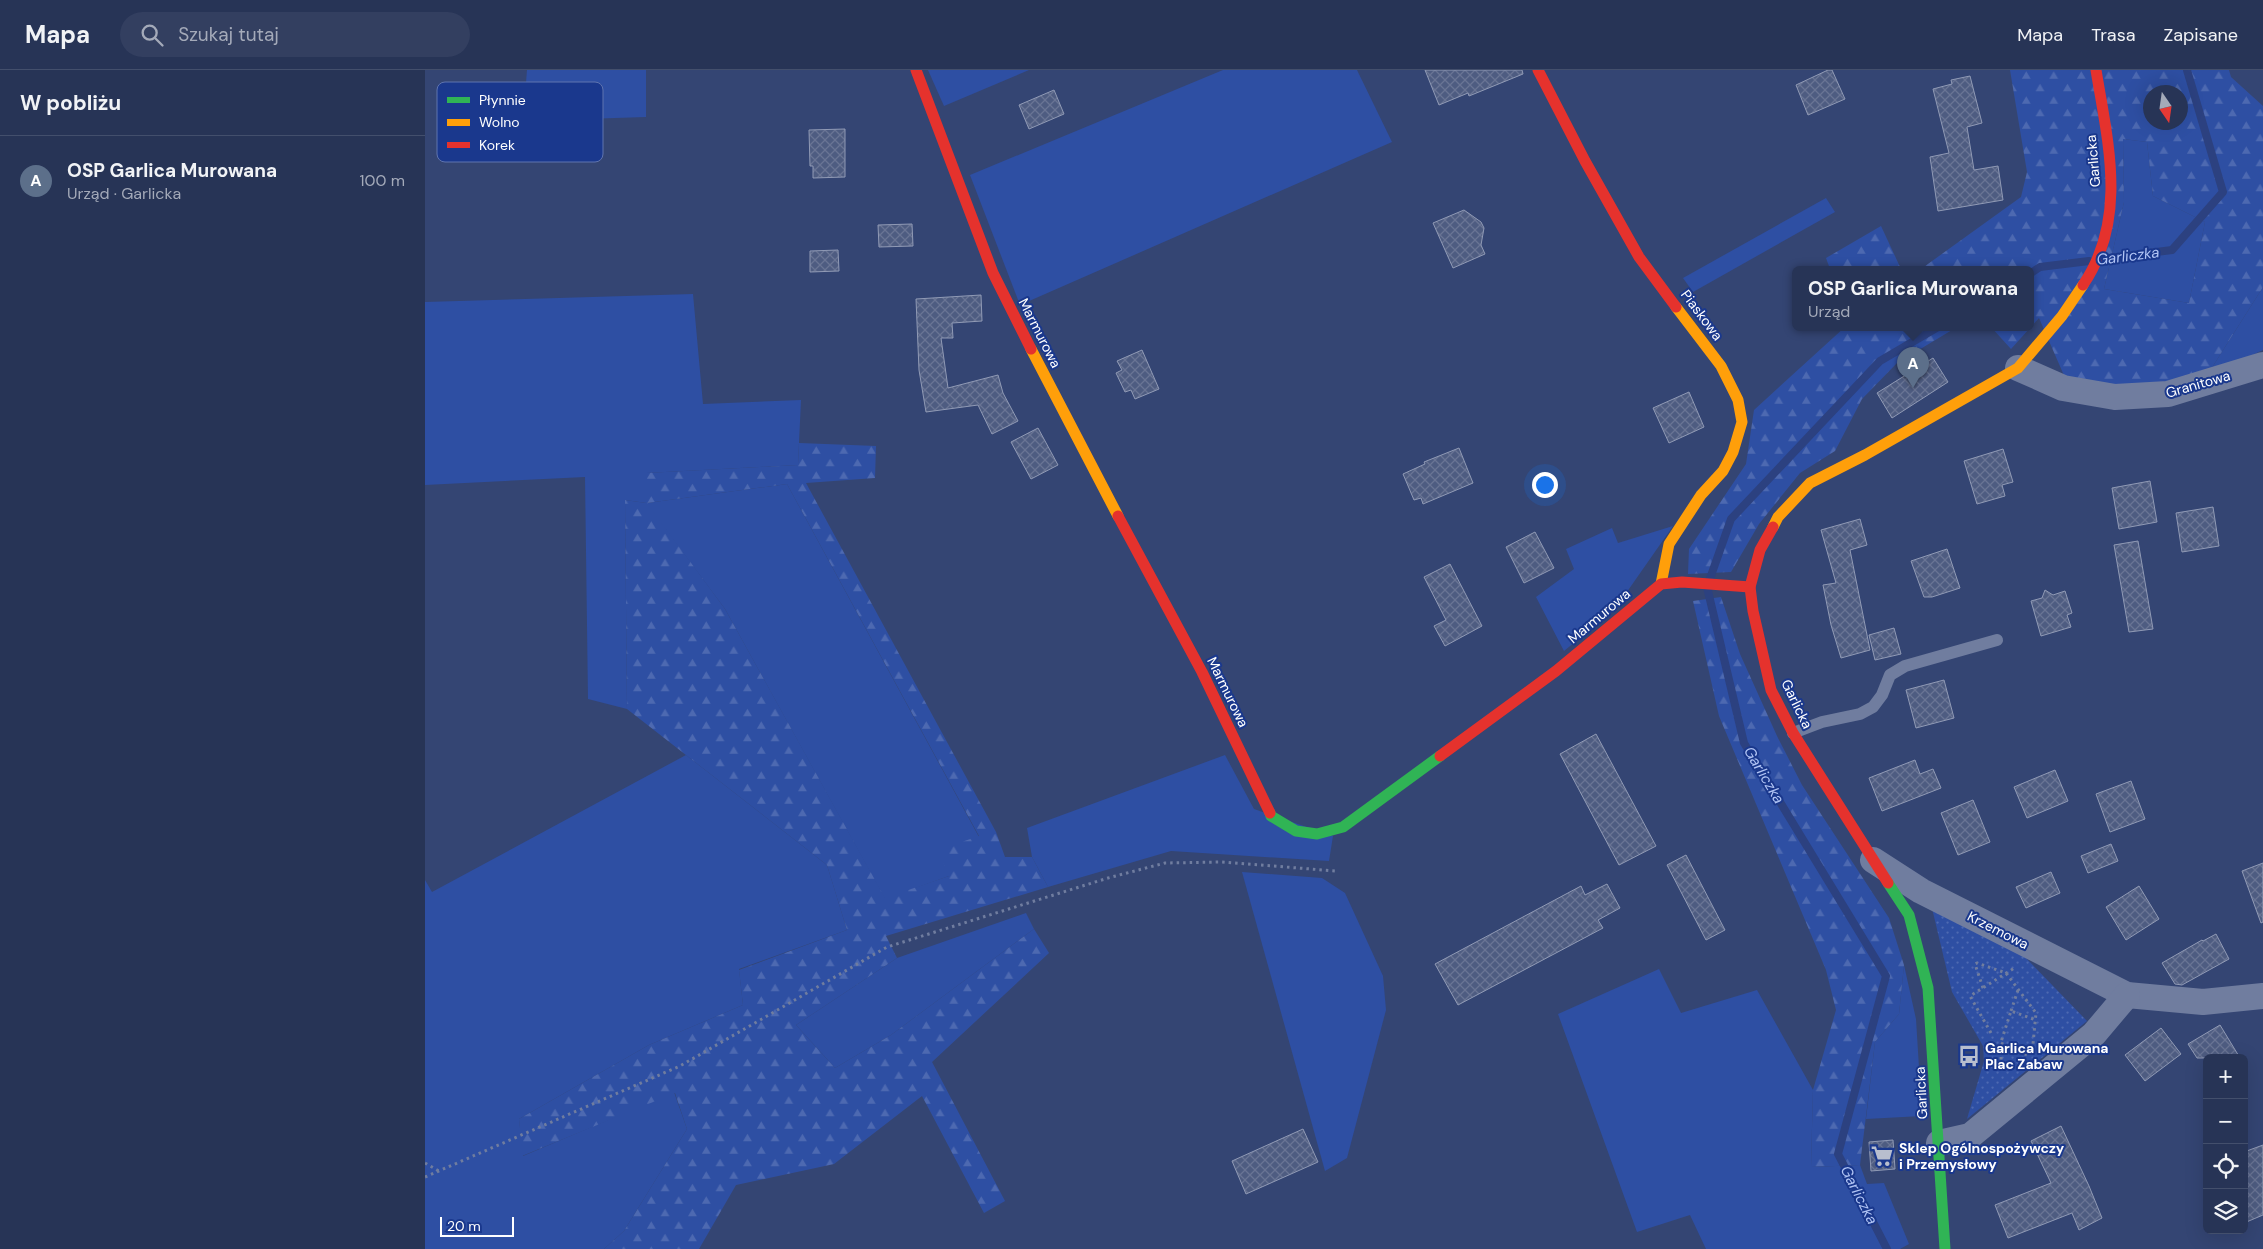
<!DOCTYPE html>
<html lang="pl">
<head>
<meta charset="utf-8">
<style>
  body { margin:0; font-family:"DM Sans",sans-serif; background:#333f60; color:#f1f3f6 }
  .controls { position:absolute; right:15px; bottom:15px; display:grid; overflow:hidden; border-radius:8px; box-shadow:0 5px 20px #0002 }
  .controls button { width:45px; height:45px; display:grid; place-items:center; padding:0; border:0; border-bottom:1px solid #434f6c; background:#273456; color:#f1f3f6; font:25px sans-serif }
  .compass { position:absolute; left:1718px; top:15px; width:45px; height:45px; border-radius:50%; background:#273456; box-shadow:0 5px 20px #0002; rotate:167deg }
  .scale { position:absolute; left:15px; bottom:12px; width:74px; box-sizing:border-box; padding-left:5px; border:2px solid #fff; border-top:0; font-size:14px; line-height:18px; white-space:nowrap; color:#fff; -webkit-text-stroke:4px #1a388d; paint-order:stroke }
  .you { position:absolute; left:1119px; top:414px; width:18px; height:18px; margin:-12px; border:4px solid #fff; border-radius:50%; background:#1a73e8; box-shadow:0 0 0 8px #1a73e833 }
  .badge { display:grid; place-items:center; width:32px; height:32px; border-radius:50%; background:#e69b98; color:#fff; font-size:16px; font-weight:700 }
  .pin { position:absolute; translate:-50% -41px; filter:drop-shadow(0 1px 2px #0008) }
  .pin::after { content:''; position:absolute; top:26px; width:18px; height:15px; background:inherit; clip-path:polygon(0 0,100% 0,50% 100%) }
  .popup { position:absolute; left:1367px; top:196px; width:242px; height:65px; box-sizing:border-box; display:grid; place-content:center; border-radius:8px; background:#273456; filter:drop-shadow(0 1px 4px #0005); font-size:16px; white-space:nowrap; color:#a4aab9 }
  .popup b { font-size:19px; color:#f1f3f6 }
  .popup::after { content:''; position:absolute; left:50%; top:100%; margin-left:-10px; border:10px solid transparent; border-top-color:#273456 }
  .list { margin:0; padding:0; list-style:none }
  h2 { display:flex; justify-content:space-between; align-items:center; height:65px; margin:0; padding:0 20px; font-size:21px }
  h2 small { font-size:16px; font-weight:400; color:#a4aab9 }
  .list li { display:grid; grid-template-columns:32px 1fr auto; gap:15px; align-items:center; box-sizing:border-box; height:90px; padding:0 20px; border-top:1px solid #434f6c }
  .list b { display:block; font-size:19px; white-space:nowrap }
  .list p { margin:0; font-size:16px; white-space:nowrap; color:#a4aab9 }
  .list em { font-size:16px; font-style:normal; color:#a4aab9 }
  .icon { flex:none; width:28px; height:28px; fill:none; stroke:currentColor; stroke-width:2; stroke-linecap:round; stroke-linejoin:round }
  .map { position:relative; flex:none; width:1838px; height:1179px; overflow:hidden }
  header { display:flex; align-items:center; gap:30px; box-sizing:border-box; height:70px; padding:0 25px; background:#273456; border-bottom:1px solid #434f6c }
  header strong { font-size:24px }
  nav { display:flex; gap:28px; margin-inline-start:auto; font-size:18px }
  .search { width:350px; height:45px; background:#333f60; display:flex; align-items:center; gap:12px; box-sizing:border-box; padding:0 18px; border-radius:28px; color:#a4aab9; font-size:19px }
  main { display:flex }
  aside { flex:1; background:#273456 }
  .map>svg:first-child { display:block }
</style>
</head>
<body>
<header>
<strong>Mapa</strong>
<div class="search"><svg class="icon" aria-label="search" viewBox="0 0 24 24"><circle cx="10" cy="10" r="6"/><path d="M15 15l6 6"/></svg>Szukaj tutaj</div>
<nav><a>Mapa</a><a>Trasa</a><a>Zapisane</a></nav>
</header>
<main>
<aside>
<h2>W pobliżu<small></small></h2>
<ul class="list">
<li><span class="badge" style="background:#5c6f8a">A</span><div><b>OSP Garlica Murowana</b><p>Urząd · Garlicka</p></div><em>100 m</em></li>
</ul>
</aside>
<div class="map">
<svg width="1838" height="1179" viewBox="0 0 1838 1179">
  <defs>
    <pattern id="forest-firs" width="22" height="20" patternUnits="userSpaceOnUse" patternTransform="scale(1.25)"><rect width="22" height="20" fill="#2e4fa3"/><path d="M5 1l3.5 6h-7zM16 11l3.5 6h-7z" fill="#4d69b1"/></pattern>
    <pattern id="park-dots" width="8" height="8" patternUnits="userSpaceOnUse" patternTransform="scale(1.25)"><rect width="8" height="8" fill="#2e4fa3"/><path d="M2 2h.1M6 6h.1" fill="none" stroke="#4d69b1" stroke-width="1.8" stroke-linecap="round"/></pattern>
    <pattern id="building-cross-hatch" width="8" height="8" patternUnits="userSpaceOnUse" patternTransform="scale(1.25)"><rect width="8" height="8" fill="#4e5c81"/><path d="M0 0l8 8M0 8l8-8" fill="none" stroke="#697494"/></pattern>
  </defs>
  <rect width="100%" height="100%" fill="#344573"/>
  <!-- grass -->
  <g fill="#2e4fa3">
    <polygon points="102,0 221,0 221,47 98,51"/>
    <polygon points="503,0 604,0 519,36"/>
    <polygon points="798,0 932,0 967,72 595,235 545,105"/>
    <polygon points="1698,69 1722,72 1728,126 1780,152 1764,233 1679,219 1699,132"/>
    <polygon points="1401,128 1410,142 1268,222 1258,208"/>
    <polygon points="1838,217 1838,280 1781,307"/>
    <polygon points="268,224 278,334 376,330 373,395 222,403 222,433 362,414 554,767 524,806 460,829 300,539 221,433 200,430 202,639 163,629 160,407 0,415 0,232"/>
    <polygon points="1248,456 1190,539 1139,581 1111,527 1149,499 1141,479 1187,458 1193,473"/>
    <polygon points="261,685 402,795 422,860 314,899 318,935 224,975 94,1049 98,1086 249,1022 262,1059 199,1161 179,1179 0,1179 0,810 7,822"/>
    <polygon points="800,685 829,739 908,766 904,791 746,781 623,817 607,787 602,758"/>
    <polygon points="817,802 897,808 920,823 958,906 961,940 922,1088 900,1101"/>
    <polygon points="601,843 609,859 466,965 410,998 371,955 472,888"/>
    <polygon points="1479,895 1491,949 1497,1046 1441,1049 1450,972 1474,944"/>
    <polygon points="1234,899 1256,943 1332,920 1388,1020 1386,1097 1435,1095 1442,1114 1459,1113 1484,1174 1475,1179 1281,1179 1265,1145 1212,1162 1133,944"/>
  </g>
  <!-- forest -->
  <g fill="url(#forest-firs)" fill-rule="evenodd">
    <path d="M1585 0H1804L1806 7 1838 36V217L1781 307 1687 318 1641 310 1614 248 1586 279 1566 257H1606V199H1496L1596 127 1602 102ZM1726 22H1756V52H1726ZM1698 69 1722 72 1728 126 1780 152 1764 233 1679 219 1699 132Z"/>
    <polygon points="1456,156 1476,199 1405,199 1401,188"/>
    <polygon points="1420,257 1532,257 1472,293 1437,329 1410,381 1375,403 1334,454 1306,502 1263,504 1264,479 1321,394 1329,340"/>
    <path d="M374 373 451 376 450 408 381 413 571 762 580 787H607L623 817 461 866 472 888 371 955 410 998 466 965 609 859 624 883 507 992 580 1131 559 1143 497 1026 409 1094 311 1115 274 1179H179L199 1161 262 1059 250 1023 97 1086 94 1049 224 975 318 935 314 900 422 860 402 795 202 639 200 430 221 433V403L373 395ZM362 414 554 766 513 780 524 806 460 828 300 539 222 433Z"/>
    <polygon points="1296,527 1315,584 1352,666 1377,715 1464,848 1479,895 1474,944 1450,972 1435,1095 1386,1097 1388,1020 1411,940 1401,900 1294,646 1268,531"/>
  </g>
  <!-- park -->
  <polygon fill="url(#park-dots)" points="1506,834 1599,886 1662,951 1542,1049 1559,991 1558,976 1527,922"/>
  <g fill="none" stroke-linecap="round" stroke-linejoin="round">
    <!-- stream -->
    <g stroke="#2c4180" stroke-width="8">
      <polyline points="1678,189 1747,180 1798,122 1762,0"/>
      <polyline points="1606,203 1615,197 1664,191"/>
      <polyline points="1462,1179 1413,1084 1461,906 1319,673 1282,517 1306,449 1455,291 1513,257"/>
    </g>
  </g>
  <!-- building -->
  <g fill="url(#building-cross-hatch)" stroke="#909ab5">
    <polygon points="1000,0 1097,0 1098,4 1044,26 1043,23 1014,35"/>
    <polygon points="1403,0 1407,0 1420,29 1383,45 1371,15"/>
    <polygon points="1545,6 1557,53 1542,57 1549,100 1573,96 1578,130 1513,141 1505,87 1524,83 1508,19 1527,14 1526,10"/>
    <polygon points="629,20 639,44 604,59 594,35"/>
    <polygon points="420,59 420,107 388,108 388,96 385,96 384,60"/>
    <polygon points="1039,140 1056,152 1059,158 1056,175 1060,184 1028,198 1008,153"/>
    <polygon points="487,154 488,176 454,177 453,155"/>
    <polygon points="413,180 414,201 385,202 385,181"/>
    <polygon points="556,225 557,251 527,253 528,268 516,268 523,318 573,305 578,323 593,351 567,364 553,335 501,342 494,300 491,229"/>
    <polygon points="717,280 734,319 710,329 706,320 700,322 691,303 697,300 692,291"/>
    <polygon points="1508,288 1523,312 1467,348 1452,323"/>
    <polygon points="1264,322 1279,357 1244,373 1228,338"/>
    <polygon points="613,358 633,395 606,409 586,372"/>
    <polygon points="1034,378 1048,413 998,434 996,428 989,430 978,404 1000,394 999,392"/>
    <polygon points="1578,379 1588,412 1577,415 1580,426 1552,434 1539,391"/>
    <polygon points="1725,411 1732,452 1694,459 1687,418"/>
    <polygon points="1788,437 1794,476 1757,482 1751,443"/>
    <polygon points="1435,449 1442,475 1425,480 1445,580 1416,588 1406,555 1398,515 1411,513 1396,460"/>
    <polygon points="1110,462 1129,498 1099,513 1081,477"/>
    <polygon points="1713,471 1728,559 1704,562 1689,475"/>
    <polygon points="1522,479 1535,518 1507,527 1499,527 1486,491"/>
    <polygon points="1025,494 1057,556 1020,576 1009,556 1021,550 999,507"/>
    <polygon points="1620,520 1628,525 1640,521 1647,543 1642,545 1646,557 1616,566 1606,531 1617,528"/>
    <polygon points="1469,558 1476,584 1450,590 1444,565"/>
    <polygon points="1519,610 1529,648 1491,658 1481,620"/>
    <polygon points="1171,664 1231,776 1194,795 1135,684"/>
    <polygon points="1490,690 1495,704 1508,699 1516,718 1457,741 1444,708"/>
    <polygon points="1630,700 1643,731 1602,748 1589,717"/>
    <polygon points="1706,711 1720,749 1685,762 1671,724"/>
    <polygon points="1548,730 1565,772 1533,785 1516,743"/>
    <polygon points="1686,774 1693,791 1663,803 1656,786"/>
    <polygon points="1261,785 1300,860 1281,870 1242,795"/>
    <polygon points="1838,793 1838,852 1836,853 1817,801"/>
    <polygon points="1626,802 1635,823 1601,838 1591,817"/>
    <polygon points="1182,814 1195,838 1173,850 1178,858 1033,935 1010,894 1156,816 1160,825"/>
    <polygon points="1714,816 1734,849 1701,870 1681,837"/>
    <polygon points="1791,864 1804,889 1757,915 1750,914 1737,893 1777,870 1778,871"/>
    <polygon points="1795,955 1815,988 1772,988 1763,974"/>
    <polygon points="1736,958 1756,984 1720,1011 1700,985"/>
    <polygon points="1636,1056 1664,1116 1677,1148 1654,1160 1647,1143 1583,1168 1570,1135 1626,1113 1606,1071"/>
    <polygon points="878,1059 893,1092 821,1124 807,1091"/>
    <polygon points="1468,1070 1470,1099 1446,1101 1444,1072"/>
    <polygon points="1838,1075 1838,1145 1819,1153 1819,1082"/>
  </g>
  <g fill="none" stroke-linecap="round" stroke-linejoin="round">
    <!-- path -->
    <g stroke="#707d9f" stroke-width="3" stroke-dasharray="2.5 4" stroke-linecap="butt">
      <polyline points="1558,918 1550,894 1552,893 1581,903 1611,943 1608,974 1605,982"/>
      <polyline points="1586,941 1593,920"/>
      <polyline points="1566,963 1545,926 1591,897"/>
      <polyline points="1576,973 1602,985"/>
      <polyline points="1588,996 1576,997 1576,972 1586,941 1611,950"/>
      <polyline points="0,1093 14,1101"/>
      <polyline points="0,1107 255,996 462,877 683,808 740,793 797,792 911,801"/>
    </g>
    <!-- lane -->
    <polyline stroke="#707d9f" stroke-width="12" points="1368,663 1397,652 1435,644 1448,637 1457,625 1465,605 1480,596 1572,570"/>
    <!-- street -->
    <g stroke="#707d9f" stroke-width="26">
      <polyline points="1593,298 1638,318 1690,327 1743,324 1838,295"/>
      <polyline points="1448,790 1496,821 1702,925 1778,932 1838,926"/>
      <polyline points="1514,1073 1545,1066 1669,964 1702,925"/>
    </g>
    <!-- fast -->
    <g stroke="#30b455" stroke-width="11">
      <polyline points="845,743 846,746 871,761 892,764 918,757 1015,686"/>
      <polyline points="1463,813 1484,845 1503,918 1520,1179"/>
    </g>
    <!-- slow -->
    <g stroke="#ff9f0a" stroke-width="11">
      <polyline points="606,279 693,446"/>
      <polyline points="1348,457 1353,447 1385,413 1440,385 1593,298 1637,246 1658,215"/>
      <polyline points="1236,514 1244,474 1276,425 1298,401 1308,382 1317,352 1313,330 1296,296 1251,237"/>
    </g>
    <!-- jam -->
    <g stroke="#e5322d" stroke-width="11">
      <polyline points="491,0 568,203 606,279"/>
      <polyline points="1113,0 1160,91 1214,187 1251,237"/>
      <path d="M1658 215C1703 149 1683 73 1671 0"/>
      <polyline points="693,446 777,602 845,743"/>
      <polyline points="1348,457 1335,480 1325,517 1328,541 1346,620 1368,663 1463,813"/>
      <polyline points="1015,686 1131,601 1236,514 1257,512 1325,517"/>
    </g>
  </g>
  <!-- icons -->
  <defs>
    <g id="bus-bare" transform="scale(1.725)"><path d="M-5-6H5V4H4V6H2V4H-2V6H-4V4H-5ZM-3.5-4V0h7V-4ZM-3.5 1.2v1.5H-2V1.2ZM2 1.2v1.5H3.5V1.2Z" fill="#b8bece" stroke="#1a388d" stroke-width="2.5" paint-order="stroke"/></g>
    <g id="supermarket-bare" transform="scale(1.725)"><path d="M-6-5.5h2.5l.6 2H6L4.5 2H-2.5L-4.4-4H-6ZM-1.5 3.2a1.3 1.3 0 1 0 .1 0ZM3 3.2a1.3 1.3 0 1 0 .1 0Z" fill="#b8bece" stroke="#1a388d" stroke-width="2.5" paint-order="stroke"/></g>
  </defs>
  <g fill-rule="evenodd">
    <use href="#bus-bare" x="1544" y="986"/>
    <use href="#supermarket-bare" x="1457" y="1086"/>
  </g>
  <g text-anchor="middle" stroke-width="4" stroke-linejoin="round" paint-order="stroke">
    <!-- street labels -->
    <g font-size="14" fill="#fff" stroke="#1a388d">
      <text transform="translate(1668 91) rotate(-95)" y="5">Garlicka</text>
      <text transform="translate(1277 245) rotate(53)" y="5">Piaskowa</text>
      <text transform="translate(615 263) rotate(63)" y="5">Marmurowa</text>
      <text transform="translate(1773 314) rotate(-16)" y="5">Granitowa</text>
      <text transform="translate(1174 546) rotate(-40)" y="5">Marmurowa</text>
      <text transform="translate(803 622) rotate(64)" y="5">Marmurowa</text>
      <text transform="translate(1372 634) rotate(64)" y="5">Garlicka</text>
      <text transform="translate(1573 860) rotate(27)" y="5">Krzemowa</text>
      <text transform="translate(1496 1023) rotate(-93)" y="5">Garlicka</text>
    </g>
    <!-- poi labels -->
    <g font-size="14" font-weight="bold" fill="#fff" stroke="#1a388d" text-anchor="start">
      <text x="1560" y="983">Garlica Murowana<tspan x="1560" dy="16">Plac Zabaw</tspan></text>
      <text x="1474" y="1083">Sklep Ogólnospożywczy<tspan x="1474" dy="16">i Przemysłowy</tspan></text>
    </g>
    <!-- water labels -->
    <g font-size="15" font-style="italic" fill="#b2c5f5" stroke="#1a388d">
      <text transform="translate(1703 186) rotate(-7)" y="5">Garliczka</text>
      <text transform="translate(1339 705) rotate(59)" y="5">Garliczka</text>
      <text transform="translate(1434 1125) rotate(63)" y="5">Garliczka</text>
    </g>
  </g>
  <!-- legend -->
  <rect x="12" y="12" width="166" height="80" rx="8" fill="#1a388d" stroke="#5f74af" stroke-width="1"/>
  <rect x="22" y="27" width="23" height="6" fill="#30b455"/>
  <rect x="22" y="49" width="23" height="7" fill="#ff9f0a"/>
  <rect x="22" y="72" width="23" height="6" fill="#e5322d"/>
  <g font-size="14" fill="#fff">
    <text x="54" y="35">Płynnie</text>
    <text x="54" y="57">Wolno</text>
    <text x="54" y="80">Korek</text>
  </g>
</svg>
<div class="controls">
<button>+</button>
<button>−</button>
<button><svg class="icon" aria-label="locate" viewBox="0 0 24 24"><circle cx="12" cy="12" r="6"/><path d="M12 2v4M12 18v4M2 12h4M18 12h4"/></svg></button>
<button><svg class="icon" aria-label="layers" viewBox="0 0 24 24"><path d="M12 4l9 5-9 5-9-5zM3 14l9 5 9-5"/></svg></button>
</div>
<svg class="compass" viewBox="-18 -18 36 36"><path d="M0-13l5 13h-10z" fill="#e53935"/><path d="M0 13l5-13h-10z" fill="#a4aab9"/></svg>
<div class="scale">20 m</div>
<div class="you"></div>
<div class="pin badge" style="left:1488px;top:318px;background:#5c6f8a">A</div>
<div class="popup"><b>OSP Garlica Murowana</b>Urząd</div>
</div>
</main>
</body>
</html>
